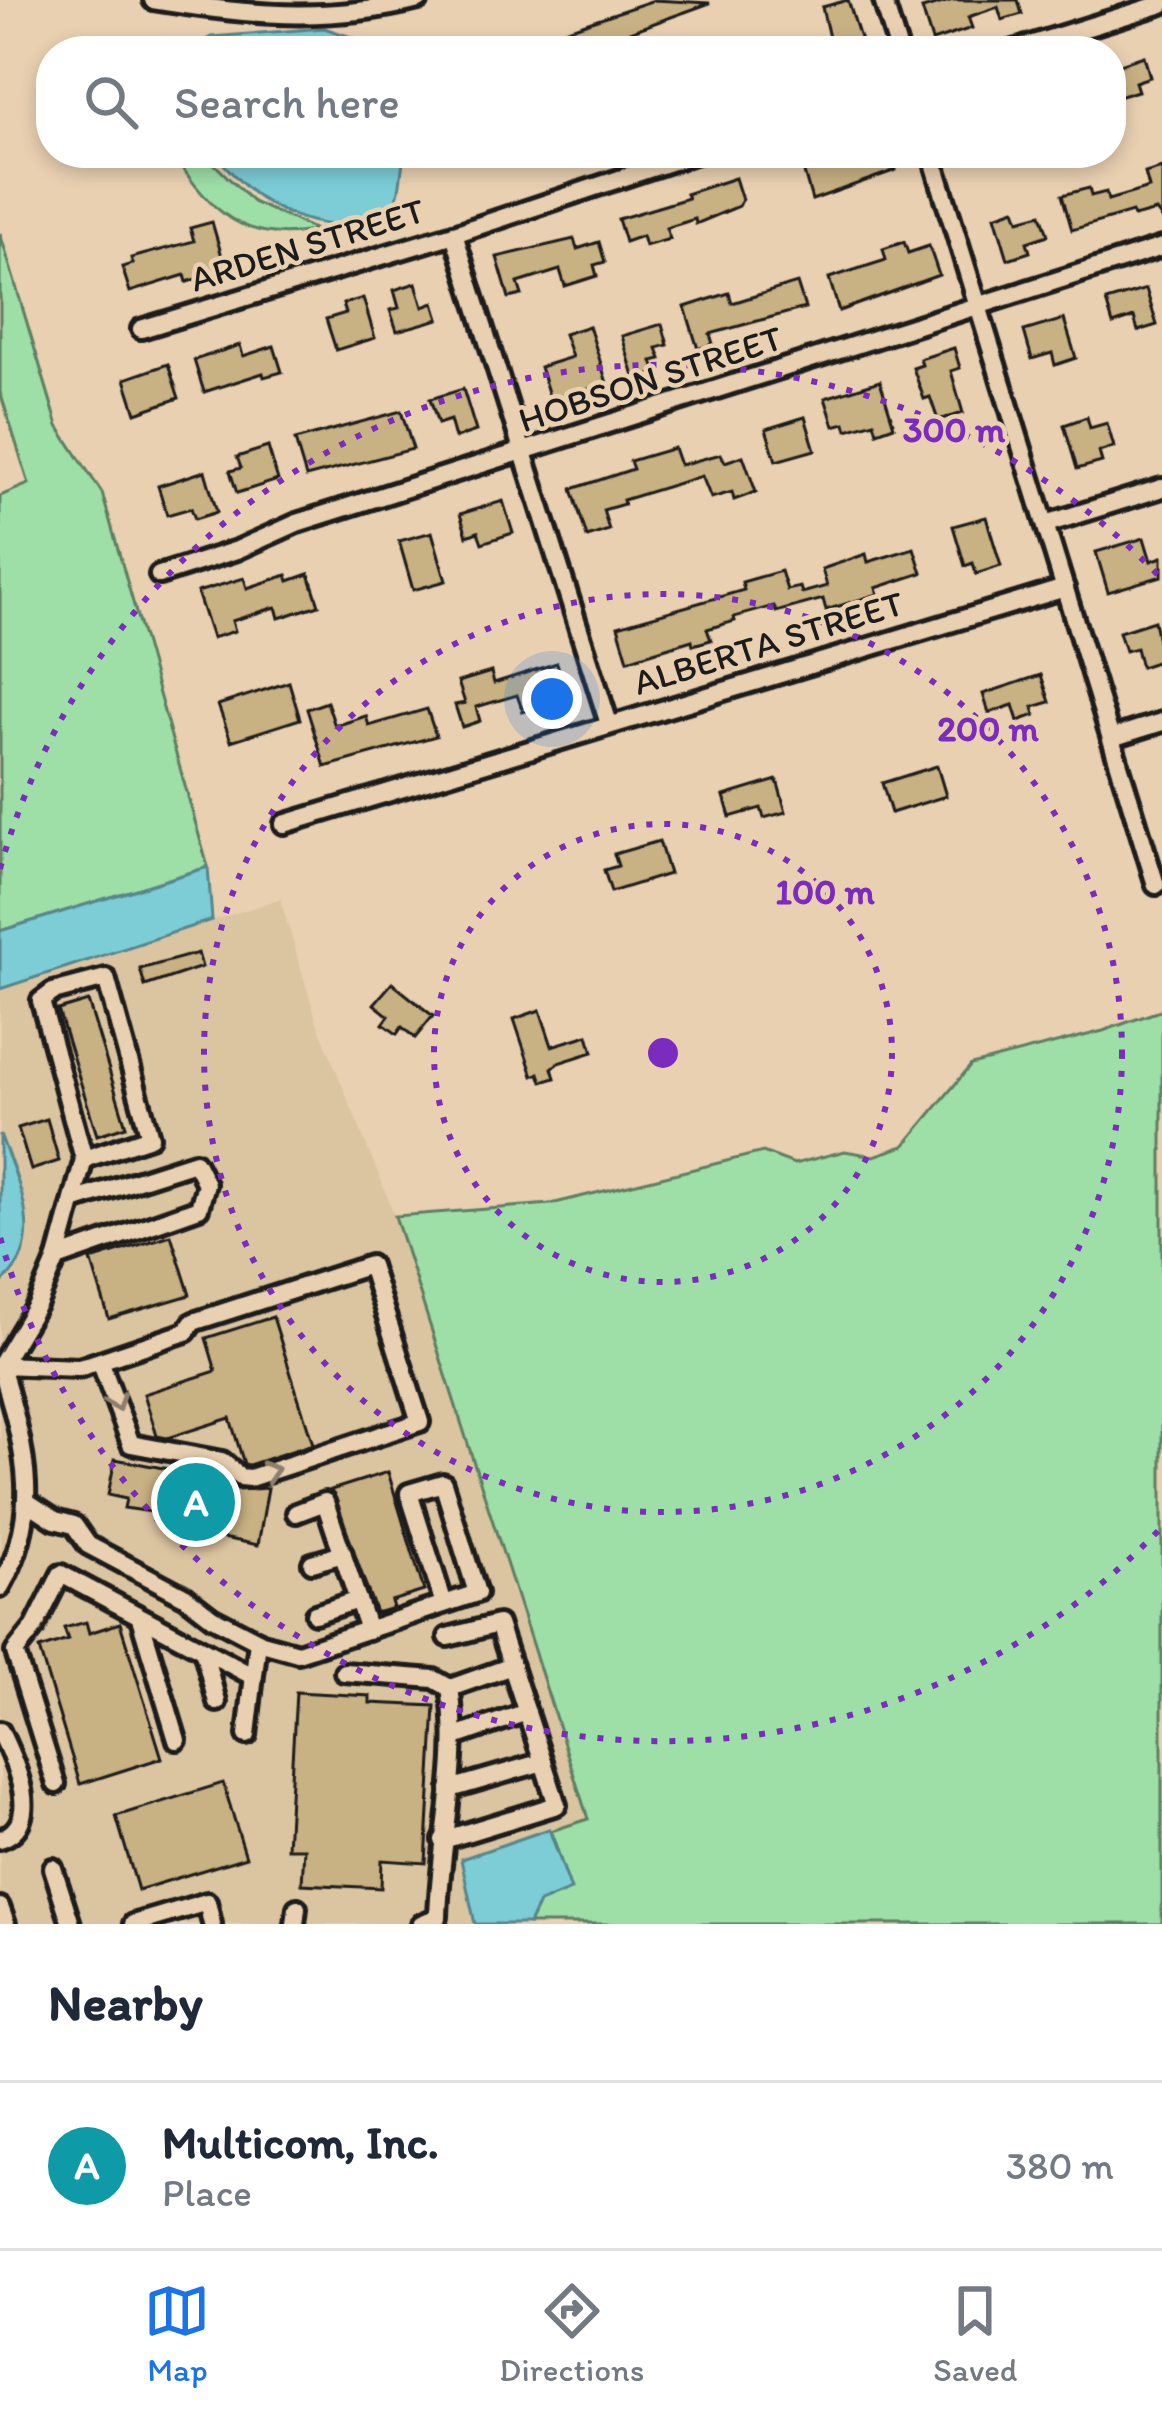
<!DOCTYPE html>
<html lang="en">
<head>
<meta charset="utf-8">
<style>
  body { margin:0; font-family:Itim,sans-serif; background:#f6f6f7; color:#1f2937 }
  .you { position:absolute; left:552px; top:699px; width:42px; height:42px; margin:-30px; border:9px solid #fff; border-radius:50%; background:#1a73e8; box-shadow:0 0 0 18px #1a73e833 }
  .badge { display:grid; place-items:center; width:78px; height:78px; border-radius:50%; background:#1a73e8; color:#fff; font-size:39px; font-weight:700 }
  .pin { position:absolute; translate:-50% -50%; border:6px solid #fff; box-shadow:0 3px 12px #0006 }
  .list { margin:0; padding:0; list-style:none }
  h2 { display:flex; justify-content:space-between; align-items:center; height:156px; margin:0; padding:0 48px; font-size:51px }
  h2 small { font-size:39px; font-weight:400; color:#747a83 }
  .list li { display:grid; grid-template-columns:78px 1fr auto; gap:36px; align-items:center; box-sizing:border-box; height:168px; padding:0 48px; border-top:3px solid #e0e1e3 }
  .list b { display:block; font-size:45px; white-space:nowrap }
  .list p { margin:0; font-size:39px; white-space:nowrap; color:#747a83 }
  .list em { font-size:39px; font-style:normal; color:#747a83 }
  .icon { flex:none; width:66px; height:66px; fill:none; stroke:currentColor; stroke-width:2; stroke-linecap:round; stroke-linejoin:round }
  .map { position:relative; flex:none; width:1162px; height:1924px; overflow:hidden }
  .search { position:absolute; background:#fff; box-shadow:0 6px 18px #0003; left:36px; right:36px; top:36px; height:132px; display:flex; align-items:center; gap:30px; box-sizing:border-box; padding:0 42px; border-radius:48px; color:#747a83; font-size:45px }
  .sheet { height:324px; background:#fff }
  nav { display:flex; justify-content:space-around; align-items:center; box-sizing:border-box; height:168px; border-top:3px solid #e0e1e3; background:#fff; font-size:33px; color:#747a83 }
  nav a { display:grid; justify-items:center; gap:6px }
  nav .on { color:#1a73e8 }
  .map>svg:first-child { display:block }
</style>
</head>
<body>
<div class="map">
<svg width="1162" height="1924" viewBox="0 0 1162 1924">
  <rect width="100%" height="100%" fill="#e9d0b1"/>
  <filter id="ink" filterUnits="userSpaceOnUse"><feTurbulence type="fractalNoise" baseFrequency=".00833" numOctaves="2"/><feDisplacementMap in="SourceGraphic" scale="24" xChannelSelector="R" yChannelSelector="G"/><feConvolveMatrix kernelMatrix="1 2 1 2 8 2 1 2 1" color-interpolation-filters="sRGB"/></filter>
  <g filter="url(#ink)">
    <!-- built -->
    <g fill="#dbc4a0">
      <polygon points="280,899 318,1025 389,1201 427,1308 589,1819 461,1859 475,1924 0,1924 0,1604 14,1580 37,1504 27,1430 7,1355 0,1356 0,1284 15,1272 30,1224 0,1134 0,989"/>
      <polygon points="0,1390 12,1434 21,1502 0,1571"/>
    </g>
    <!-- green -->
    <g fill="#9edfa8" stroke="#5d7e62" stroke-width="3">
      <path d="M173 153H203L253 202 316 230C245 246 207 209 173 153Z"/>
      <polygon points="0,233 58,426 102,493 208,867 0,931 0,496 29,484 0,392"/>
      <polygon points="1162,1010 1162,1924 529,1924 539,1903 570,1889 551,1831 588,1819 395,1216 551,1204 763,1152 794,1164 845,1151 874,1156 904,1146 971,1065 1103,1031"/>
    </g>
    <!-- water -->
    <g fill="#7ccdd6" stroke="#56868c" stroke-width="3">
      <polygon points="324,28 355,38 372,51 187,51 211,37"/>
      <path d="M213 153H405C400 169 402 195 392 207 361 244 284 219 253 193 239 182 226 166 213 153Z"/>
      <polygon points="208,867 212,920 0,989 0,931"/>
      <path d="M0 1134C18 1183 50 1244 0 1284Z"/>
      <polygon points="549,1829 571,1890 539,1903 529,1924 475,1924 461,1859"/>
    </g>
    <!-- building -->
    <g fill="#c8b183" stroke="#1c1c1c" stroke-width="3">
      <polygon points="654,0 710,3 599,43 598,39 558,51 502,51"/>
      <polygon points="848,0 864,51 832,51 822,7"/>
      <polygon points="953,0 1018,0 1022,14 1002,20 998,7 968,17 972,28 932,41 922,9"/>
      <polygon points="1144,56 1150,77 1135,82 1138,91 1111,99 1111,67"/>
      <polygon points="865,153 891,153 896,170 812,200 803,169"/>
      <polygon points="1162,168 1162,219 1156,211 1134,217 1132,212 1072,230 1062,195 1089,188 1091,196 1106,192 1108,200 1149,188 1145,173"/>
      <polygon points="735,178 742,200 739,206 696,224 695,219 666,228 670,239 645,246 642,236 625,242 618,219 688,198 686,194"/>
      <polygon points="1015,209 1019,220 1041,214 1048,235 1027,242 1030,252 1008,259 995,216"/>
      <polygon points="212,222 226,270 187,282 185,275 130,292 122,267 133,264 131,258 194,241 190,228"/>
      <polygon points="574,239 577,249 599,242 605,262 594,265 597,276 565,286 560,270 518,283 522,295 509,298 497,257"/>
      <polygon points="904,242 908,253 929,246 939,275 839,311 829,278 886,260 883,249"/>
      <polygon points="416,283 423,307 434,303 439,319 397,331 390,310 399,308 394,290"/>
      <polygon points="797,283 805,308 710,334 713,344 698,349 685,307 729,293 732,303"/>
      <polygon points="1146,289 1157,325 1138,331 1134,317 1113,324 1106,301"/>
      <polygon points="363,298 375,338 336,350 326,319 346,313 343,304"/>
      <polygon points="1064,319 1076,358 1055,365 1052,353 1032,359 1024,331"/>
      <polygon points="662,324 668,345 657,348 661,359 652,361 656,373 635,380 622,336"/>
      <polygon points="589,326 607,383 551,402 540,367 572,357 564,334"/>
      <polygon points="240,345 243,356 274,346 282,372 264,377 263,373 204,392 194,360"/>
      <polygon points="954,348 960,368 951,371 963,413 938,420 930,397 924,399 913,368 922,365 920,359"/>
      <polygon points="168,364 179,398 136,413 125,379"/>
      <polygon points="880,381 894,426 877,432 874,422 847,430 845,423 834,426 825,398"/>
      <polygon points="463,389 476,431 455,438 450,420 438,424 430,399"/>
      <polygon points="401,411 413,449 306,477 295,440"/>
      <polygon points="805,417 815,450 776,461 766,429"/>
      <polygon points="1087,417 1090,428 1107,423 1114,447 1099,452 1102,462 1077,469 1064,425"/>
      <polygon points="268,447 278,480 237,493 230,471 241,468 237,457"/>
      <polygon points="674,448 680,465 721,454 725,462 743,456 756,492 734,500 732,492 711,498 702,476 623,500 624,504 603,510 609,530 587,537 572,489 633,469 630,461"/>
      <polygon points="205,471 217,512 195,519 191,508 167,515 158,486"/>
      <polygon points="503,501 513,533 482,543 478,532 467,536 460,514"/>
      <polygon points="986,517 1001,566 976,574 973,563 965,566 953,526"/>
      <polygon points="432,532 446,581 413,590 399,541"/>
      <polygon points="1144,538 1151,561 1162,557 1162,576 1108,592 1096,552"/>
      <polygon points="914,548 922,573 876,588 878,594 826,610 823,599 776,612 774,606 734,617 735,621 707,629 711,640 693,645 692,640 628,660 618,626 744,590 742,582 781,571 787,590 800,587 802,593 827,586 822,569 866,554 868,562"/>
      <polygon points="309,574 319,605 279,618 276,607 232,621 235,631 212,638 197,592 244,578 247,588 287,575 289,581"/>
      <polygon points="1154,621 1162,660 1141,667 1136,648 1125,651 1119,632"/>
      <polygon points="557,663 568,698 523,712 517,695 476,707 480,721 462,727 455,705 465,703 458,682 491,672 494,683"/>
      <polygon points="1041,675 1050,702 1033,707 1035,715 1018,721 1013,705 989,713 983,694"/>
      <polygon points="289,682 300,719 231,741 218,705"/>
      <polygon points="327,702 335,726 366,716 369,726 427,709 436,736 325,767 307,709"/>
      <polygon points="937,766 946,796 891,813 882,783"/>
      <polygon points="777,780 786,812 764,818 761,808 730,817 724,796"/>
      <polygon points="659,841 669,874 611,892 604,870 618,866 614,854"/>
      <polygon points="198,953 202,967 145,986 140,969"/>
      <polygon points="392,983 433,1016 415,1038 402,1027 397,1034 383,1024 389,1016 374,1004"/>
      <polygon points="88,1001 126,1126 97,1135 58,1010"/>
      <polygon points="540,1010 552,1046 588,1035 593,1052 558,1063 552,1068 555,1078 542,1082 539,1073 533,1076 514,1019"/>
      <polygon points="47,1119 59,1161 31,1170 18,1128"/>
      <polygon points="171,1235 190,1295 109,1319 91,1260"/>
      <polygon points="273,1317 313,1444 249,1465 244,1464 230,1418 167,1438 157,1436 144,1394 216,1371 206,1338"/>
      <polygon points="115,1459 222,1479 239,1490 268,1488 258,1545 177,1529 180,1516 124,1508 126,1499 108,1495"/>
      <polygon points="388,1472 424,1591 391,1601 393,1608 376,1613 331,1490"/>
      <polygon points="86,1622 89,1633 120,1623 162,1758 80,1784 39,1649 68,1640 64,1628"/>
      <polygon points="296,1692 370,1696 370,1703 435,1706 426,1863 382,1860 381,1888 302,1884 304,1848 287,1848"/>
      <polygon points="223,1783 246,1857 138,1890 116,1816"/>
    </g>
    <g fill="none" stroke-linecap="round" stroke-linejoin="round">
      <!-- minor casing -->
      <g stroke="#1c1c1c" stroke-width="26">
        <g id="minor">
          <path d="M153 0C244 15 328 23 419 0"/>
          <polyline points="883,0 899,51"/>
          <polyline points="1011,51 1162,4"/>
          <polyline points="931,153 1156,885"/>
          <polyline points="454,234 609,724"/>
          <polyline points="141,329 454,234 697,153"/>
          <polyline points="1046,524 1162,488"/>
          <polyline points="159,575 237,550 297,523 1162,247"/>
          <polyline points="1111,738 1162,722"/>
          <polyline points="284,824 1065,588"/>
          <polyline points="57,1258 199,1208 206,1184 195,1162 73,1201"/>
          <polyline points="0,1365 79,1368 186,1332 193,1322 370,1265 420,1422 250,1478 240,1477 222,1461 131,1444 100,1361"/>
          <polyline points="1,1365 38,1303 57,1258 84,1159 41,1001 53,992 106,978 150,1137 84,1159"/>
          <polyline points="29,1503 55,1520 74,1525 88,1545 186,1597 212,1617 262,1643 298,1653 477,1593 443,1483 409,1493 444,1604"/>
          <polyline points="296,1513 325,1502 368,1630"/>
          <polyline points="312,1563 343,1554"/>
          <path d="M0 1588C45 1510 23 1445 1 1365"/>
          <polyline points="315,1614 358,1600"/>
          <polyline points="140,1618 177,1740"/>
          <polyline points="204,1653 217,1702"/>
          <path d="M344 1672 434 1679 450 1688C462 1763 440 1841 438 1917L421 1924"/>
          <polyline points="450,1688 512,1666"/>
          <path d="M0 1731C14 1760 45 1824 0 1839"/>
          <polyline points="247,1735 258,1641"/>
          <polyline points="455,1737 527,1712"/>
          <polyline points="56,1784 15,1652 34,1628 61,1574 252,1676"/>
          <polyline points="450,1789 543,1762"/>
          <polyline points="443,1840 557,1805 498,1624 448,1637"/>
          <polyline points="53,1868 71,1924"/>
          <polyline points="0,1907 6,1924"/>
          <polyline points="133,1924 207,1902 212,1924"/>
          <polyline points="295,1924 297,1908"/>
        </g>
      </g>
      <!-- minor -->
      <use href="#minor" stroke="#e9d0b1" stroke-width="16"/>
    </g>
    <!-- one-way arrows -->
    <defs><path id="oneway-chevron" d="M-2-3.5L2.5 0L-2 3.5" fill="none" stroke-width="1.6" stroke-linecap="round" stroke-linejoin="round" transform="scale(3)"/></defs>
    <g stroke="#8d7f6e">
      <use href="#oneway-chevron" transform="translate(116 1403) rotate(69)"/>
      <use href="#oneway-chevron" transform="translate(271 1471) rotate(-17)"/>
    </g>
  </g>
  <!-- distance rings -->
  <g fill="none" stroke="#7b2cbf" stroke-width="6" stroke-dasharray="6 12">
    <circle cx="663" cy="1053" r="229"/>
    <circle cx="663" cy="1053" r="459"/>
    <path d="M1158 1531A688 688 0 0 1 0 1237M0 869A688 688 0 0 1 1158 575"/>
  </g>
  <g text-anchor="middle" stroke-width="9" stroke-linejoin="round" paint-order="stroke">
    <!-- street labels -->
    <g font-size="36" fill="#1c1c1c" stroke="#e9d0b1">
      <text transform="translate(307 244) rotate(-17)" y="13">ARDEN STREET</text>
      <text transform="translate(650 378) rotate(-18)" y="13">HOBSON STREET</text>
      <text transform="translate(768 642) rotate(-17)" y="13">ALBERTA STREET</text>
    </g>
  </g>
  <circle cx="663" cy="1053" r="18" fill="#7b2cbf" stroke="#e9d0b1" stroke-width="6"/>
  <g font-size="36" text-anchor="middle" font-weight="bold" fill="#7b2cbf" stroke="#e9d0b1" stroke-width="9" stroke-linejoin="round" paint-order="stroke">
    <text x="954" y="442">300 m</text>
    <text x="988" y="741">200 m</text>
    <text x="825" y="904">100 m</text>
  </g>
</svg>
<div class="you"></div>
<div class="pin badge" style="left:196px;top:1502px;background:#0f9aa8">A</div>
<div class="search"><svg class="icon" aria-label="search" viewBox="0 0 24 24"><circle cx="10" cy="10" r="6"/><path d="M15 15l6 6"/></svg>Search here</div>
</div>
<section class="sheet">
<h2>Nearby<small></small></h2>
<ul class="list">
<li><span class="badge" style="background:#0f9aa8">A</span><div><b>Multicom, Inc.</b><p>Place</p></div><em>380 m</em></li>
</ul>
</section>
<nav>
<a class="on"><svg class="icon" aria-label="map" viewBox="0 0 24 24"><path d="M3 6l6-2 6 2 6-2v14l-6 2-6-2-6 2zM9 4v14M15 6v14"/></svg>Map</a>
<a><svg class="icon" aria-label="directions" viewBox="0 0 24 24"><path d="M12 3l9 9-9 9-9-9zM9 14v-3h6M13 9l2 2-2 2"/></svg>Directions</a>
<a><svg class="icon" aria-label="saved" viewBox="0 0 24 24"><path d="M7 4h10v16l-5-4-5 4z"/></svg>Saved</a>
</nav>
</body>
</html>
